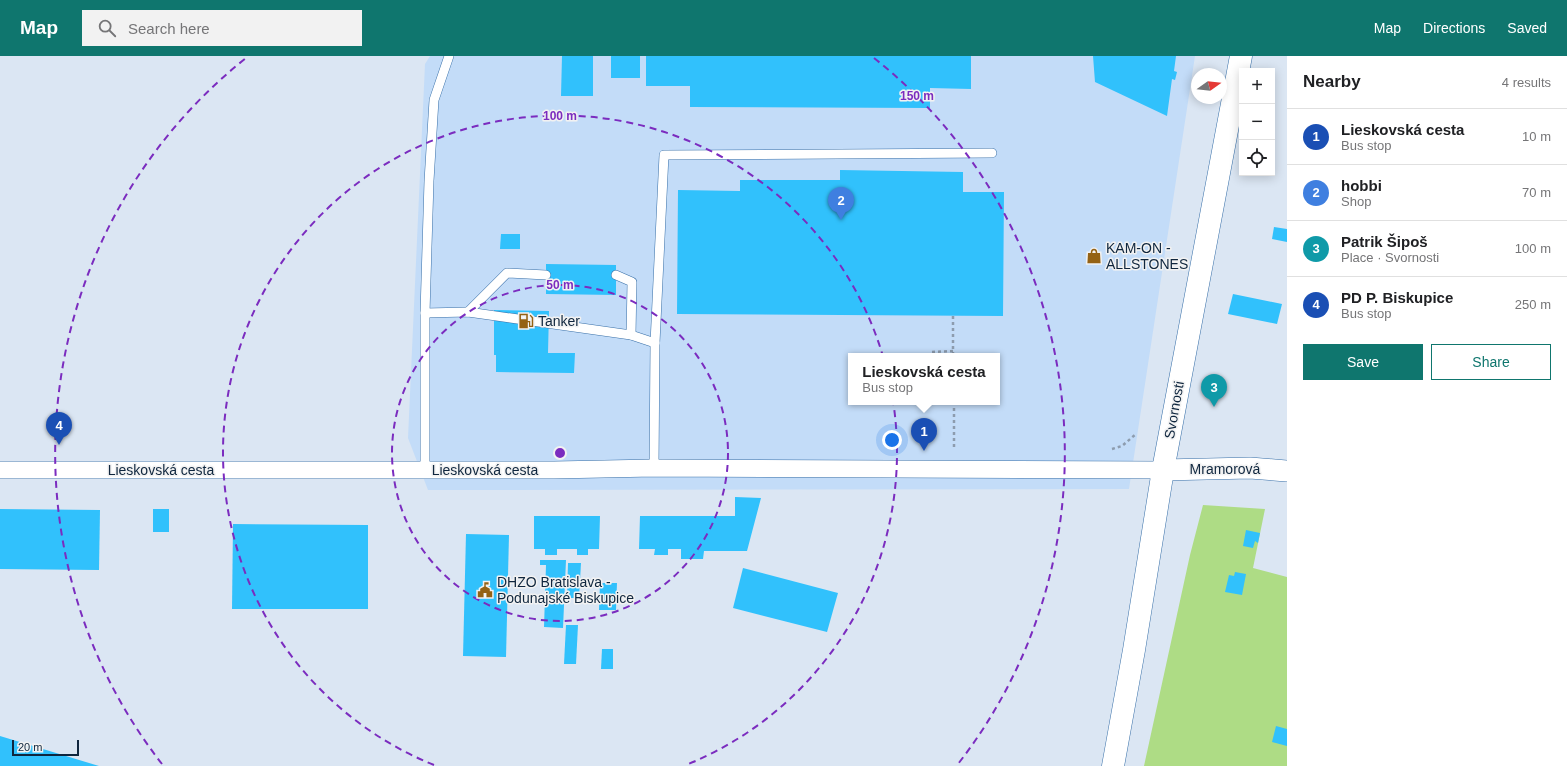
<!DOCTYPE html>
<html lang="en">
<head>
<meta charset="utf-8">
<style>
  body { margin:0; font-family:Arial,sans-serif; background:#f2f2f2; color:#202124 }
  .controls { position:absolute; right:12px; top:12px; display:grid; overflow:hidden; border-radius:0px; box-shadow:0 2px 10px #0003 }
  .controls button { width:36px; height:36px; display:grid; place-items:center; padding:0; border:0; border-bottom:1px solid #e0e0e0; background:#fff; color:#202124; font:20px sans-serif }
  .compass { position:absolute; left:1191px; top:12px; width:36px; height:36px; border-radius:50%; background:#fff; box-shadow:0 2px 10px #0003; rotate:75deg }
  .scale { position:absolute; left:12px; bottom:10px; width:67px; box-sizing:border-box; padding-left:4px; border:2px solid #0f263e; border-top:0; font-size:11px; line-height:14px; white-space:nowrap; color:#0f263e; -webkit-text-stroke:3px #f2f2f2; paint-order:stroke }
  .you { position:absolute; left:892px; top:384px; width:14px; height:14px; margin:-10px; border:3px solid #fff; border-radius:50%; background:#1a73e8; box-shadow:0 0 0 6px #1a73e833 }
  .badge { display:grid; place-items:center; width:26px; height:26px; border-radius:50%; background:#0f766e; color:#fff; font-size:13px; font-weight:700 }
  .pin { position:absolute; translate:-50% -33px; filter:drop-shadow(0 1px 2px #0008) }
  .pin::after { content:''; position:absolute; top:21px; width:14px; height:12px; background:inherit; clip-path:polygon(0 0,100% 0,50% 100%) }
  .popup { position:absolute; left:848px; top:297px; width:152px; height:52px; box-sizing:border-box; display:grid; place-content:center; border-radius:0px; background:#fff; filter:drop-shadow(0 1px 3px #0005); font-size:13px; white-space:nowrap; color:#757577 }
  .popup b { font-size:15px; color:#202124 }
  .popup::after { content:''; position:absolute; left:50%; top:100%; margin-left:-8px; border:8px solid transparent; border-top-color:#fff }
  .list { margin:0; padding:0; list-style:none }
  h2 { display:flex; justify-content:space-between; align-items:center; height:52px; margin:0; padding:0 16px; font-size:17px }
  h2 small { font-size:13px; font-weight:400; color:#757577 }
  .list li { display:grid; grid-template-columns:26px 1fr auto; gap:12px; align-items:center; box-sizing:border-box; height:56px; padding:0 16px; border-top:1px solid #e0e0e0 }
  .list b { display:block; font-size:15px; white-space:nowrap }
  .list p { margin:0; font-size:13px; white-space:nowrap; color:#757577 }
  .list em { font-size:13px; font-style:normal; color:#757577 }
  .actions { display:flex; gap:8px; padding:12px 16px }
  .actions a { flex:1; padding:9px 0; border:1px solid #0f766e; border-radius:0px; text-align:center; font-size:14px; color:#0f766e }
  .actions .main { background:#0f766e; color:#fff }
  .icon { flex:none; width:22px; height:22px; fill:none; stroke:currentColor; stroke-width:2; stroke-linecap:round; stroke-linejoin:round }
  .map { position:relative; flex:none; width:1287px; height:710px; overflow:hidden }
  header { display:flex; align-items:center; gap:24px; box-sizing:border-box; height:56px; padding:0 20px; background:#0f766e; color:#fff }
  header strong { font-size:19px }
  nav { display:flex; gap:22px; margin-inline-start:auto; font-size:14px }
  .search { width:280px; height:36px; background:#f2f2f2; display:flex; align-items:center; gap:10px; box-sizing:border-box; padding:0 14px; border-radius:0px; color:#757577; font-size:15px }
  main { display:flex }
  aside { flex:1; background:#fff }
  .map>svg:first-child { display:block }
</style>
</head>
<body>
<header>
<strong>Map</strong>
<div class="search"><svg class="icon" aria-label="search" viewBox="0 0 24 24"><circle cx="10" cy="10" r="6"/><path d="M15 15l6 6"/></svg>Search here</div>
<nav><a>Map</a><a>Directions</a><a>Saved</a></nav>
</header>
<main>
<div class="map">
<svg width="1287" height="710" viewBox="0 0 1287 710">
  <rect width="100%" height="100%" fill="#dbe6f3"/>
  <!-- built -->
  <path fill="#c3dcf8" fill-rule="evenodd" d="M430 0H1195L1129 433 428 434 408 382 425 8ZM851 300H997V346H851Z"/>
  <!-- green -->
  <polygon fill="#aedc85" points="1203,449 1265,453 1253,512 1287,521 1287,710 1144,710 1190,499"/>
  <!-- building -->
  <g fill="#31c1fc">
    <polygon points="562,0 593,0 593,40 561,40"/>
    <rect x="611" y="0" width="29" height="22"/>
    <polygon points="646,0 971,0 971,33 930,32 930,52 690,51 690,30 646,30"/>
    <polygon points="1093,0 1176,0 1174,15 1177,16 1175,24 1172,23 1167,60 1095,26"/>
    <polygon points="840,114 963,116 963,136 1004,136 1003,260 677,258 678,134 740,135 740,124 840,124"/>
    <polygon points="1274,171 1287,173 1287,186 1272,183"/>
    <polygon points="501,178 520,178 520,193 500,193"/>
    <polygon points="546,208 616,209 616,239 546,238"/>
    <polygon points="1233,238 1282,248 1277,268 1228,258"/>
    <polygon points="494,254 549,255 548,297 575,297 574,317 496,316 496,299 494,299"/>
    <polygon points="735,441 761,442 747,495 704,495 703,503 681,503 681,493 668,493 668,499 654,499 655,493 639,493 640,460 735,460"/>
    <polygon points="0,453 100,454 99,514 0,513"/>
    <rect x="153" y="453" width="16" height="23"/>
    <polygon points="534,460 600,460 599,493 588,493 588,499 577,499 577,493 557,493 557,499 545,499 545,493 534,493"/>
    <polygon points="233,468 368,469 368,553 232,553"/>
    <polygon points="1246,474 1260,477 1258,487 1255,485 1253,492 1243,490"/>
    <polygon points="466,478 509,479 506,601 463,600"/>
    <polygon points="540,504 566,504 563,572 544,571 546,509 540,509"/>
    <polygon points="568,507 581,507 579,542 567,542"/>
    <polygon points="743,512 838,537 827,576 733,552"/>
    <polygon points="1235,516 1246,518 1242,539 1225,536 1229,519 1234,520"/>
    <polygon points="600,527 617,527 616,554 599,554"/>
    <polygon points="566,569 578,569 576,608 564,608"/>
    <polygon points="602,593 613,593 613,613 601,613"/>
    <polygon points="1276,670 1287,673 1287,690 1272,686"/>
    <polygon points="0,680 99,710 0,710"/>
  </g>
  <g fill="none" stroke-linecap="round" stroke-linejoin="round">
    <!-- service casing -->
    <g stroke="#376fa8" stroke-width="10">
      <g id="service">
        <polyline points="616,219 632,226 631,279"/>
        <polyline points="468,256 507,217 546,219"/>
        <polyline points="425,257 468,256 631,279 655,287"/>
        <polyline points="654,412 655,287 664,99 992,97"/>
        <polyline points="425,414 425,257 429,125 434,44 449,0"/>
      </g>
    </g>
    <!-- minor casing -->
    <g stroke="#376fa8" stroke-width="18">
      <polyline id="minor" points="0,414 554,414 654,412 1163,414"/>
    </g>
    <!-- tertiary casing -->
    <g stroke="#376fa8" stroke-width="22">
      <polyline id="tertiary" points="1163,414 1250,412 1287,415"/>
    </g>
    <!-- primary casing -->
    <g stroke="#376fa8" stroke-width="23">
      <polyline id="primary" points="1113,710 1134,594 1163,414 1241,0"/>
    </g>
    <!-- path -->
    <g stroke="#8d9cae" stroke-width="2.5" stroke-dasharray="3 3" stroke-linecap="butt">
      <polyline points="953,260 953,300"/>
      <polyline points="932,296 953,295"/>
      <polyline points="954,346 954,393"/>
      <polyline points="1112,393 1122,390 1136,378"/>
    </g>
    <!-- service -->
    <use href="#service" stroke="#fff" stroke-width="9"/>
    <!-- minor -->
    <use href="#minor" stroke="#fff" stroke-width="17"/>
    <!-- tertiary -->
    <use href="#tertiary" stroke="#fff" stroke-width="21"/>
    <!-- primary -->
    <use href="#primary" stroke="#fff" stroke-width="22"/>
  </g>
  <!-- distance rings -->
  <g fill="none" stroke="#7b2cbf" stroke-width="2" stroke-dasharray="7 5">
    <circle cx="560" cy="397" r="168"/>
    <path d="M434 709A337 337 0 1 1 686 709"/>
    <path d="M162 708A505 505 0 0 1 246 2M874 2A505 505 0 0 1 958 708"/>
  </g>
  <!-- icons -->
  <defs>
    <g id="shop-bare" transform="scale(1.2)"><path d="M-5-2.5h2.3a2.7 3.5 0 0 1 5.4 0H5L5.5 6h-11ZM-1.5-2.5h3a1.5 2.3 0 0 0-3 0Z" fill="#946214" stroke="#f2f2f2" stroke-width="2.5" paint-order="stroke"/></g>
    <g id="fuel-bare" transform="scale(1.2)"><path d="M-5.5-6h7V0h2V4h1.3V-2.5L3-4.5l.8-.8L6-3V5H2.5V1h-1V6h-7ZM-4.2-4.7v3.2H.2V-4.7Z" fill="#946214" stroke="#f2f2f2" stroke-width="2.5" paint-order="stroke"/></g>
    <g id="civic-bare" transform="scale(1.2)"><path d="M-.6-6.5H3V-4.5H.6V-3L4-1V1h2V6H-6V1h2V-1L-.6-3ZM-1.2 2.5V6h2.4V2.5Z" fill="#946214" stroke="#f2f2f2" stroke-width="2.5" paint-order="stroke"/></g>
  </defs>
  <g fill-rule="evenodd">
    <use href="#shop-bare" x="1094" y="200"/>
    <use href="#fuel-bare" x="526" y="265"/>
    <use href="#civic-bare" x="485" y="534"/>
  </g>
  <g text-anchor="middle" stroke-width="3" stroke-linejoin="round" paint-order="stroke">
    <!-- poi labels -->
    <g font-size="14" fill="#0f263e" stroke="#f2f2f2" text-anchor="start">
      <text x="1106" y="197">KAM-ON -<tspan x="1106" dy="16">ALLSTONES</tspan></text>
      <text x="538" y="270">Tanker</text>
      <text x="497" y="531">DHZO Bratislava -<tspan x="497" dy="16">Podunajské Biskupice</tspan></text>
    </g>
    <!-- street labels -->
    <g font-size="14" fill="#0f263e" stroke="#f2f2f2">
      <text transform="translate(1174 354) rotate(-80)" y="5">Svornosti</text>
      <text x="1225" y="418">Mramorová</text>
      <text x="161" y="419">Lieskovská cesta</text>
      <text x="485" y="419">Lieskovská cesta</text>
    </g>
  </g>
  <circle cx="560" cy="397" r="6" fill="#7b2cbf" stroke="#f2f2f2" stroke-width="2"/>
  <g font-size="12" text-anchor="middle" font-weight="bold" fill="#7b2cbf" stroke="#f2f2f2" stroke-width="3" stroke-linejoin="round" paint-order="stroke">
    <text x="917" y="44">150 m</text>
    <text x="560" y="64">100 m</text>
    <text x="560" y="233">50 m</text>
  </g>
</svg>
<div class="controls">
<button>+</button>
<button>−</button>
<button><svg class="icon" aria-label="locate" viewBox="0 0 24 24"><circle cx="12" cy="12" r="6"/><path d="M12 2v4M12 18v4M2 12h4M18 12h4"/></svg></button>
</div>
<svg class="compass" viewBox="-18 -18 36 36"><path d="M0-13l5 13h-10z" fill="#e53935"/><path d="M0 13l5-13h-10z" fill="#757577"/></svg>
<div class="scale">20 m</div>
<div class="you"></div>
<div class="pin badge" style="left:924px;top:395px;background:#1a4fb4">1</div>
<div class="popup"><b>Lieskovská cesta</b>Bus stop</div>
<div class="pin badge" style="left:841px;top:164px;background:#3f7fe0">2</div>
<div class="pin badge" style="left:1214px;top:351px;background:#0f9aa8">3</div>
<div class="pin badge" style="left:59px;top:389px;background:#1a4fb4">4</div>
</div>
<aside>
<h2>Nearby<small>4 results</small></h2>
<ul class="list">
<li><span class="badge" style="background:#1a4fb4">1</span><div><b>Lieskovská cesta</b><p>Bus stop</p></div><em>10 m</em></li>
<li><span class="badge" style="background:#3f7fe0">2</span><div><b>hobbi</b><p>Shop</p></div><em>70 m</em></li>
<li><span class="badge" style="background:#0f9aa8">3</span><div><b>Patrik Šipoš</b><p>Place · Svornosti</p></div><em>100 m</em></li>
<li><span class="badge" style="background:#1a4fb4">4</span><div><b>PD P. Biskupice</b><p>Bus stop</p></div><em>250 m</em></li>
</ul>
<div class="actions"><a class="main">Save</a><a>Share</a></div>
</aside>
</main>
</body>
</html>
